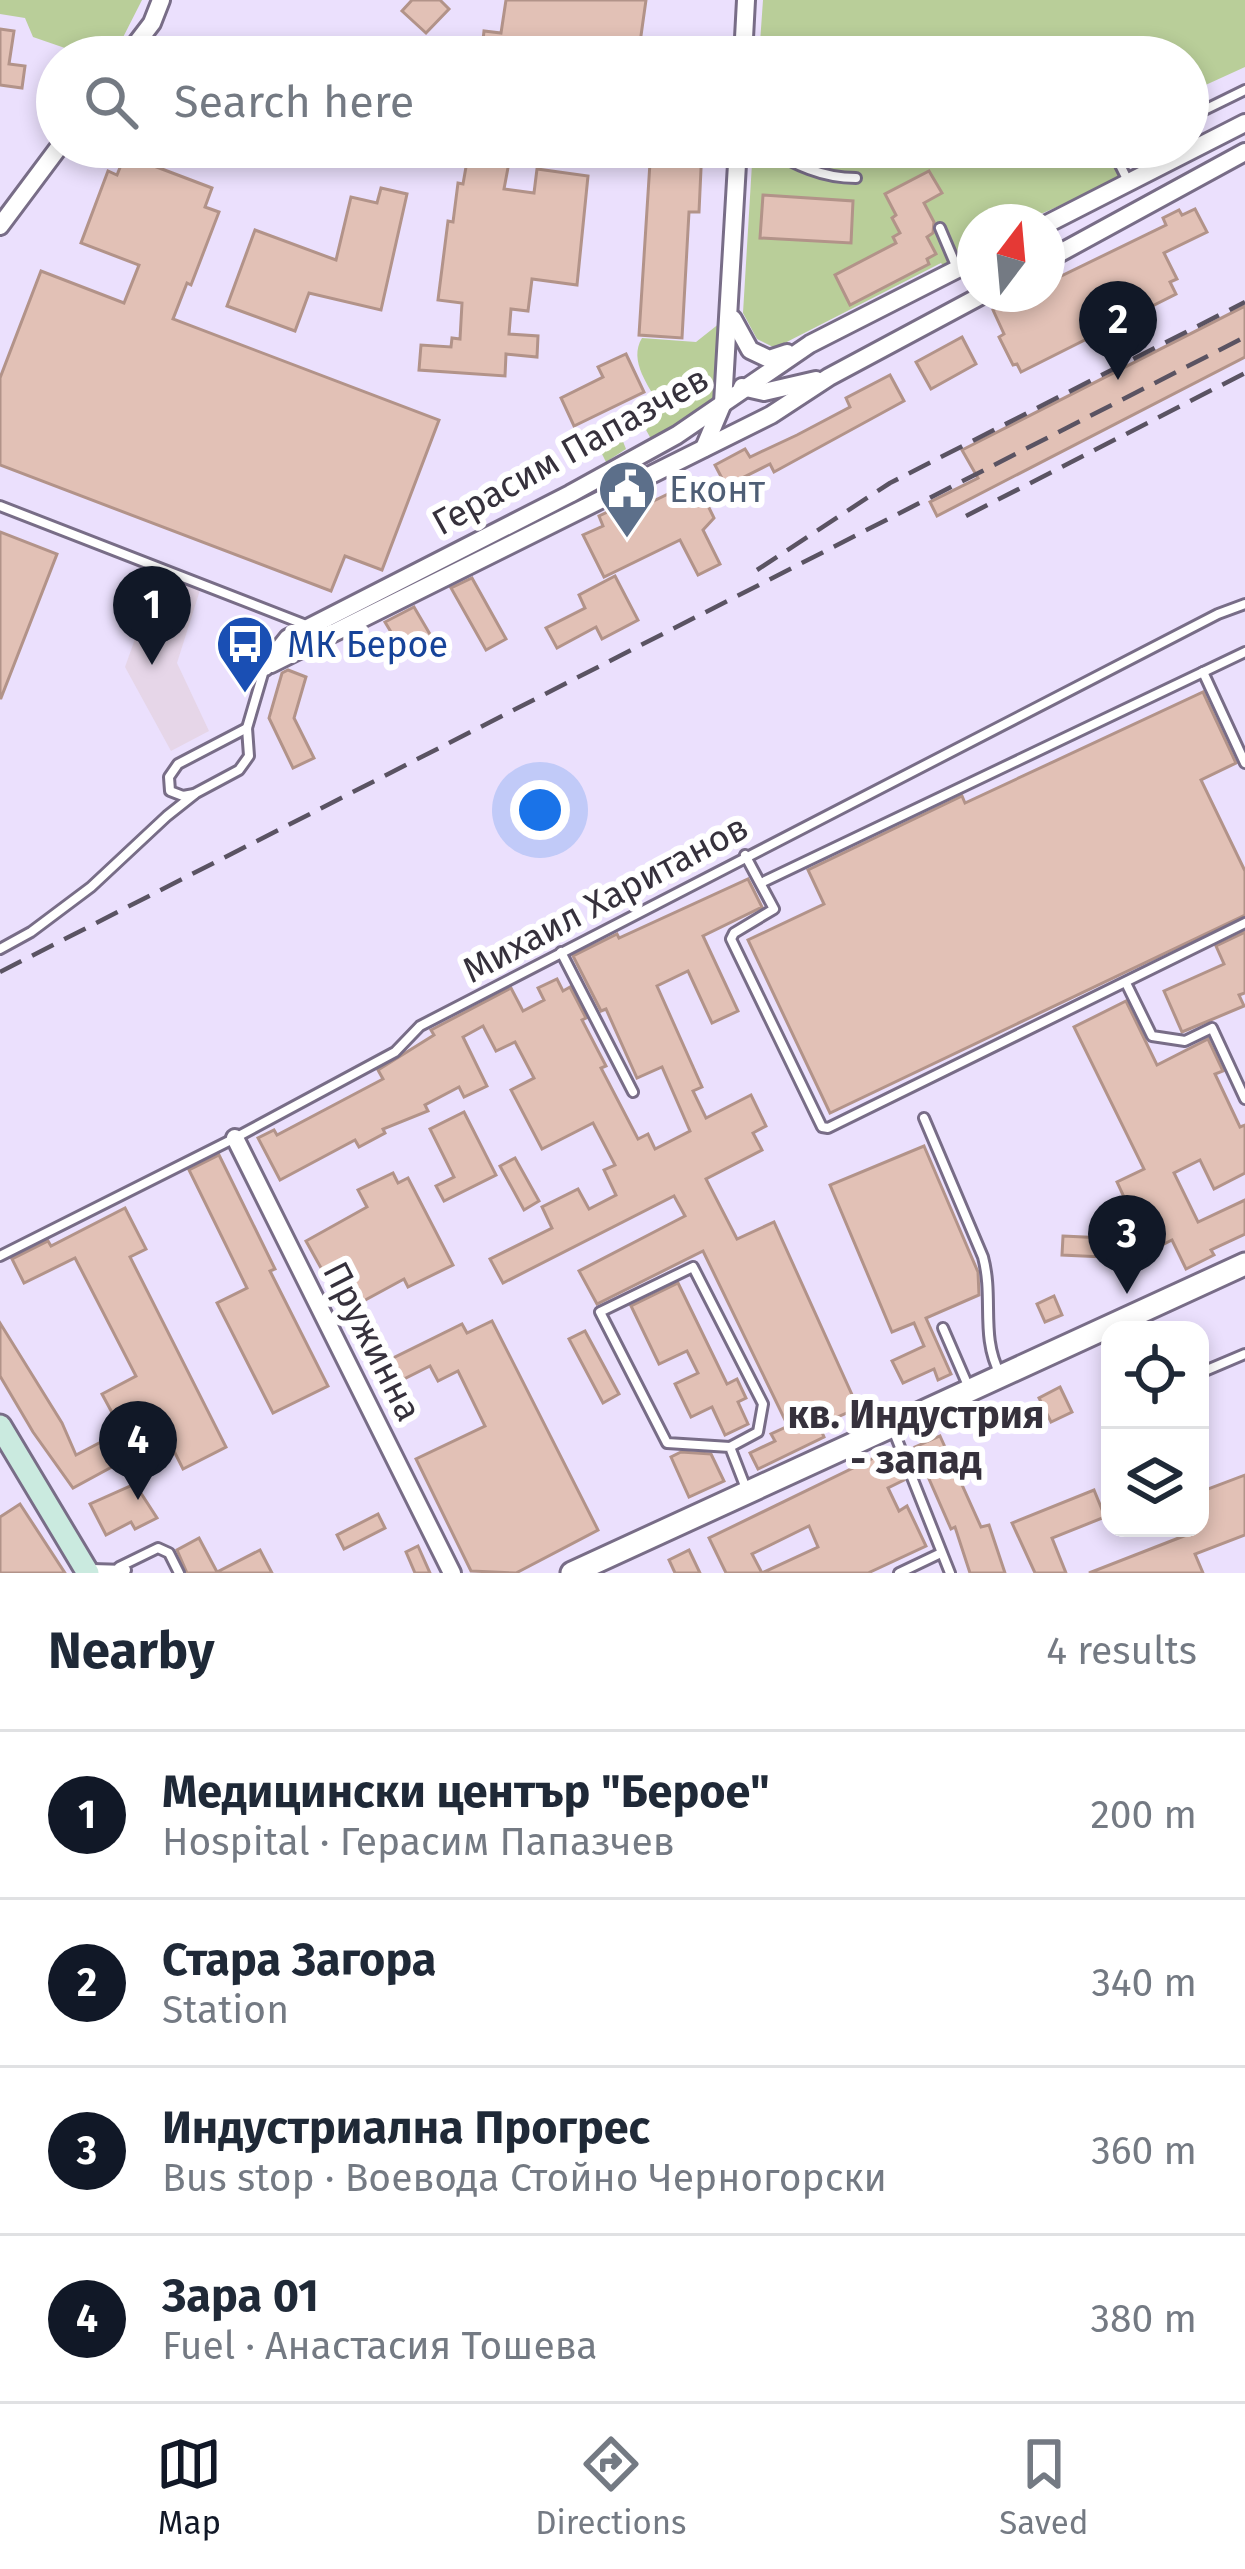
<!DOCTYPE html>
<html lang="en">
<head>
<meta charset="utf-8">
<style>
  body { margin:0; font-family:"Fira Sans",sans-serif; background:#f6f6f7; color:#1f2937 }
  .controls { position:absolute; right:36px; bottom:36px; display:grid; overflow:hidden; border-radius:24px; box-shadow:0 6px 18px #0003 }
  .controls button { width:108px; height:108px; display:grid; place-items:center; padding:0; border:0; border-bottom:3px solid #e0e1e3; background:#fff; color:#1f2937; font:60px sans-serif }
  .compass { position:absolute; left:957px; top:204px; width:108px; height:108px; border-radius:50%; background:#fff; box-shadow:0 6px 18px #0003; rotate:16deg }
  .you { position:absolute; left:540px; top:810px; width:42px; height:42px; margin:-30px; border:9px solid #fff; border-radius:50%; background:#1a73e8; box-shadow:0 0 0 18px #1a73e833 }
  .badge { display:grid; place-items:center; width:78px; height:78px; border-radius:50%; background:#111827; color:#fff; font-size:39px; font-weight:700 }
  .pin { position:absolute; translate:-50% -99px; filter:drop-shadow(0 3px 6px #0008) }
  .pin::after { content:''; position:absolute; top:63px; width:42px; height:36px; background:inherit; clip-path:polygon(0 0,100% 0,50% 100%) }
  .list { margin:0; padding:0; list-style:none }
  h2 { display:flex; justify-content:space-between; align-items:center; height:156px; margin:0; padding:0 48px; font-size:51px }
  h2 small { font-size:39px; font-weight:400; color:#747a83 }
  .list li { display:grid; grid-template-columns:78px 1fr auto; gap:36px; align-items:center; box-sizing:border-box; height:168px; padding:0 48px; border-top:3px solid #e0e1e3 }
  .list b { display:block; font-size:45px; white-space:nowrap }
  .list p { margin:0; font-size:39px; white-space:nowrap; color:#747a83 }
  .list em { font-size:39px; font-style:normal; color:#747a83 }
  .icon { flex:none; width:66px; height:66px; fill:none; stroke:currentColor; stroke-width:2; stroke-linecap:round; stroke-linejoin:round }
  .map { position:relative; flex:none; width:1245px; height:1573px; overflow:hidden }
  .search { position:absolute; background:#fff; box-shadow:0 6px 18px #0003; left:36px; right:36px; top:36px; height:132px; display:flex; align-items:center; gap:30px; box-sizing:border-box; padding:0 42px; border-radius:66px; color:#747a83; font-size:45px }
  .sheet { height:828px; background:#fff }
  nav { display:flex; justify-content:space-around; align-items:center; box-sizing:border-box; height:168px; border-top:3px solid #e0e1e3; background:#fff; font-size:33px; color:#747a83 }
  nav a { display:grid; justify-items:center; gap:6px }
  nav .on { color:#111827 }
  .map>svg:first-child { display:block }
</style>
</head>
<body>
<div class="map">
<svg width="1245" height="1573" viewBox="0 0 1245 1573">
  <rect width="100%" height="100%" fill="#ebe0fd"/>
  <!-- medical -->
  <polygon fill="#e6d6e8" points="170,579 200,590 177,663 209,731 171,751 125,667 147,605 160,609"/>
  <!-- green -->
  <g fill="#b9ce99">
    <polygon points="0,0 142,0 113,57 91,57 33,37 25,18 0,14"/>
    <polygon points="763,0 1245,0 1245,67 1188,93 1188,57 759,57"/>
    <polygon points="753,147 1107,147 1119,174 1117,181 1022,222 975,222 975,252 945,268 941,263 775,348 757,339 743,313"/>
    <path d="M720 323 716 372 722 384C713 416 679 425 651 439L645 428 622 439 626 449 606 462 594 438 661 408C649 386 628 361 642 338L696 342Z"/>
  </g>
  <!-- building -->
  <g fill="#e2c1b6" stroke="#b29389" stroke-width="3" fill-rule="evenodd">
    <polygon points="412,0 440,0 449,9 426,33 402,11"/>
    <polygon points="506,0 646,0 638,57 542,57 482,49 484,31 501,33"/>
    <polygon points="0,29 14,31 9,64 25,66 22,88 0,85"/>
    <polygon points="651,147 702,147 699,212 689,212 682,338 639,335"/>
    <polygon points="469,150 510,157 504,189 534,193 537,169 588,176 577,285 532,279 528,311 511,309 509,334 538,336 537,357 506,354 505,376 419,370 421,345 451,347 452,338 460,339 462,303 438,300 448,221 453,222 458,183 463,184"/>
    <polygon points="125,155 212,188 205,207 219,212 191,285 187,283 173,319 439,420 382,570 345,556 331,591 0,465 0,378 41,271 124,303 139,265 81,243 108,171 117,175"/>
    <polygon points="929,171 942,193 924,203 934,222 933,233 927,237 936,254 927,259 929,264 850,305 835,275 896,243 893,237 900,233 892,218 896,215 885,194"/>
    <polygon points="381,188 407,194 381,310 309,293 295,331 227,306 255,230 336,260 351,197 377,203"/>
    <polygon points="763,195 853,201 851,243 760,238"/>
    <polygon points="1195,209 1207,232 1164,253 1177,279 1170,282 1176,294 1021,372 1017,364 1013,365 999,337 1004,334 993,310 1024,294 1047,294 1047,283 1166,225 1163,218 1179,210 1182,215"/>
    <polygon points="1245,306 1245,357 937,516 930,502 978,478 962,450"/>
    <polygon points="962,337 976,364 931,389 916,362"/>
    <polygon points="626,354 644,392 574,426 561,398 603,377 598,367"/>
    <polygon points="890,375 904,401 774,472 770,464 726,486 715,465 745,449 750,457 797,435 850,407 846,398"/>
    <polygon points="695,479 714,518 703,530 720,564 698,575 680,540 604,577 583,535 603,526 599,516 637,498 641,507 672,492 669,485 680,480 682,485"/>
    <polygon points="0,532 57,554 1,698 0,698"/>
    <polygon points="615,576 638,620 602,639 596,627 557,648 546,628 585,608 579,595"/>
    <polygon points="472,578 506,639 486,650 451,588"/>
    <polygon points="414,607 431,636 403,652 385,622"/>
    <polygon points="288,670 306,677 294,718 314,758 293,768 269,718 282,673"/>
    <polygon points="1203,692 1236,763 1201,780 1245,871 1245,915 830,1113 748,940 824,904 808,870 962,796 965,803"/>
    <polygon points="748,879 762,907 703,936 738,1011 712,1023 688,971 657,986 702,1087 693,1091 706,1118 751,1095 766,1126 753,1133 762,1150 706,1179 737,1239 774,1222 858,1408 819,1425 824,1437 758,1469 750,1453 775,1441 771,1434 788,1426 703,1251 597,1304 579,1271 685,1216 674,1196 503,1283 490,1259 552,1228 542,1207 578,1189 589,1209 616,1195 604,1170 615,1165 593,1123 542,1149 511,1090 534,1078 515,1042 496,1051 483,1026 463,1037 487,1086 464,1097 459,1087 425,1105 428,1111 383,1129 385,1133 359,1147 355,1140 280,1180 258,1138 274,1130 277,1135 383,1079 378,1070 434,1035 431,1030 511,988 523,1011 544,1000 538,988 557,979 563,991 570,987 586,1018 582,1020 606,1066 601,1068 638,1139 648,1134 655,1149 690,1131 662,1067 637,1078 606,1009 601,1011 573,956 617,934 619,938"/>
    <polygon points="1245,932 1245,993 1239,995 1244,1006 1182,1032 1164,991 1224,964 1216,946"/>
    <polygon points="1126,1001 1157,1065 1208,1039 1223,1071 1215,1074 1240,1127 1245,1125 1245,1173 1214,1189 1200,1160 1174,1173 1198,1222 1245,1200 1245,1234 1211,1250 1214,1255 1186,1269 1172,1240 1162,1245 1141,1202 1129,1208 1117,1182 1144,1169 1074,1027"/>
    <polygon points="464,1112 496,1175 444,1201 436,1186 454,1177 430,1129"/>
    <polygon points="924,1146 978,1272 979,1295 926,1318 951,1374 938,1380 934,1369 903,1383 892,1361 924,1346 914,1323 892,1332 830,1185"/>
    <polygon points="219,1155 275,1269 270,1271 328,1386 273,1413 217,1303 247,1288 189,1170"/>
    <polygon points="515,1158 539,1201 524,1210 500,1166"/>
    <polygon points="393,1173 398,1183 408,1178 453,1265 408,1287 404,1279 345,1311 306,1241 367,1207 358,1190"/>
    <polygon points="125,1208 146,1249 130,1257 226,1447 183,1469 167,1437 73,1488 33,1432 0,1376 0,1323 62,1423 76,1455 122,1431 102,1394 136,1376 75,1258 24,1283 12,1259 48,1241 51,1246"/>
    <polygon points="1063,1236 1104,1238 1103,1257 1062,1255"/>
    <polygon points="678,1283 727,1384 737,1379 746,1398 738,1402 748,1424 725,1435 712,1407 691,1417 675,1384 698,1373 687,1351 659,1364 631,1306"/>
    <polygon points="1054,1296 1062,1315 1045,1322 1037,1304"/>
    <polygon points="492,1321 598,1530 516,1573 471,1571 416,1459 485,1426 458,1371 438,1381 430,1366 390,1386 379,1365 462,1324 467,1333"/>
    <polygon points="585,1331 619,1394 603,1403 569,1339"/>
    <polygon points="1060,1387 1072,1412 1051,1422 1039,1398"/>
    <polygon points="940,1436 981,1527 989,1525 1005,1573 970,1573 955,1527 951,1529 915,1447"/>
    <path d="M892 1449 904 1480 888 1488 899 1511 907 1506 926 1546 868 1573H726L709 1538ZM809 1526 818 1547 762 1573 752 1554Z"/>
    <polygon points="681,1452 711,1454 724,1481 689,1497 671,1457"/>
    <polygon points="1245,1475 1245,1535 1195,1554 1203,1573 1089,1573 1189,1534 1187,1528 1200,1528 1200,1492"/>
    <polygon points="135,1484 157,1518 135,1529 131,1522 106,1535 90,1504"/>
    <polygon points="1094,1490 1105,1517 1052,1538 1066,1573 1035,1573 1012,1523"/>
    <polygon points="20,1504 65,1573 0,1573 0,1517"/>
    <polygon points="378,1514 385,1528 344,1549 337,1535"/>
    <polygon points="199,1538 217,1572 260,1550 272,1573 187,1573 177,1550"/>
    <polygon points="418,1546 430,1573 415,1573 406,1552"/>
    <polygon points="689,1550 700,1573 675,1573 669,1560"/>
  </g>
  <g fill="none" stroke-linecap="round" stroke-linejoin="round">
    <!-- service casing -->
    <g stroke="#786d87" stroke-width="14">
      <g id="service">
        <polyline points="1188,118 1245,90"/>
        <path d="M766 147C795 165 822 178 856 178"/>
        <polyline points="1127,147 1114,153 1128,181"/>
        <polyline points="940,228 957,268"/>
        <polyline points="0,506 306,625"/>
        <polyline points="1203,672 1245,763"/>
        <polyline points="194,794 183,796 170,791 169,777 178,764 247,728"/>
        <polyline points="745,855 774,909 734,933 731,939 822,1127 828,1128 1245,923"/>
        <polyline points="761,883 1245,652"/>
        <polyline points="0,949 31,932 91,887 167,816 196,793 239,770 249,756 247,728 264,670"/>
        <polyline points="561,952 633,1092"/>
        <polyline points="1126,983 1152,1036 1185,1041 1212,1028 1245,1099"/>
        <path d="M924 1118 983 1257C994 1298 980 1336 1000 1374"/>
        <polyline points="0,1256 235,1138 395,1052 420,1026 1218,614 1245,604"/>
        <polyline points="943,1328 969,1388"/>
        <polyline points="1200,1373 1245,1354"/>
        <polyline points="892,1427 950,1573"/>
        <polyline points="730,1447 667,1443 600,1312 693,1267 763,1404 758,1432 730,1447 747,1491"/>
        <polyline points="119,1567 158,1548 169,1553 179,1573"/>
        <polyline points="92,1569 126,1570"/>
        <polyline points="899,1573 941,1553"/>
      </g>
    </g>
    <!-- minor casing -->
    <g stroke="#786d87" stroke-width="22">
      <g id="minor">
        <polyline points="126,57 152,23 161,0"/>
        <polyline points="743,57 746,0"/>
        <polyline points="1047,224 1245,123"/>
        <polyline points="0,226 59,147"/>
        <polyline points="1047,260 1245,152"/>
        <polyline points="733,319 750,350 769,359 787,353"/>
        <polyline points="742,387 764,392 816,380"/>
        <polyline points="704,448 723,403 738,147"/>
        <polyline points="271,664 771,415 829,377 984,294"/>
        <polyline points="265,667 288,638 570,494 677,435 810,344 975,260"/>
        <polyline points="235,1138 452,1573"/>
      </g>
    </g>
    <!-- tertiary casing -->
    <g stroke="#786d87" stroke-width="27">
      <polyline id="tertiary" points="572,1573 1245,1264"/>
    </g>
    <!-- secondary casing -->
    <g stroke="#786d87" stroke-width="27">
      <polyline id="secondary" points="0,1426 88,1573"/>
    </g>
    <!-- service -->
    <use href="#service" stroke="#fff" stroke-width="8"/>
    <!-- minor -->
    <use href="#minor" stroke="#fff" stroke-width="16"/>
    <!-- tertiary -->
    <use href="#tertiary" stroke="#fff" stroke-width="21"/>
    <!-- secondary -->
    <use href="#secondary" stroke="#caeadf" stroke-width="21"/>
    <!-- rail -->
    <g stroke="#5a5362" stroke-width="4.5" stroke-dasharray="24 12" stroke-linecap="butt">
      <polyline points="966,516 1245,373"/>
      <polyline points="757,570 890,483 1245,302"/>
      <polyline points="0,972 1245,337"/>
    </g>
  </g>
  <!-- icons -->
  <defs>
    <g id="civic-pin" transform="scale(3)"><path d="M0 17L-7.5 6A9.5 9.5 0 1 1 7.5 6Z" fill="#5c6f8a" stroke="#fff"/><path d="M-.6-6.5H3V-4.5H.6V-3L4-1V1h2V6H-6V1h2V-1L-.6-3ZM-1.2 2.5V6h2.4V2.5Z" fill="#fff"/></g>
    <g id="bus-pin" transform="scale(3)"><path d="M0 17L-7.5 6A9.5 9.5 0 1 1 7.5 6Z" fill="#1a4fb4" stroke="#fff"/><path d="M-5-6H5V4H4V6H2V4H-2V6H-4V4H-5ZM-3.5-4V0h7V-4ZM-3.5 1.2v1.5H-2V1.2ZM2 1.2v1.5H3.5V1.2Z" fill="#fff"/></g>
  </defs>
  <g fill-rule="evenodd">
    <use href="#civic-pin" x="627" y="489"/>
    <use href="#bus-pin" x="245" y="644"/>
  </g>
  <g text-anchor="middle" stroke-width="12" stroke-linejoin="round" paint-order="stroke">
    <!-- street labels -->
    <g font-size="36" fill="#36313c" stroke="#fff">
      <text transform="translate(570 450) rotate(-29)" y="13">Герасим Папазчев</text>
      <text transform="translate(605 898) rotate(-28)" y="13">Михаил Хаританов</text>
      <text transform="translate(373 1341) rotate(63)" y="13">Пружинна</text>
    </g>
    <!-- service labels -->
    <g font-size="36" fill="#4e5e75" stroke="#fff" text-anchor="start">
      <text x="669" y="502">Еконт</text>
    </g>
    <!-- transit labels -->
    <g font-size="36" fill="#164399" stroke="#fff" text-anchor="start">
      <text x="287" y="657">МК Берое</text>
    </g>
    <!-- neighbourhood labels -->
    <g font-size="39" font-weight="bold" fill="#36313c" stroke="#fff">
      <text x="916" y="1428">кв. Индустрия<tspan x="916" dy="45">- запад</tspan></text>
    </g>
  </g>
</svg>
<div class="controls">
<button><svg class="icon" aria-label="locate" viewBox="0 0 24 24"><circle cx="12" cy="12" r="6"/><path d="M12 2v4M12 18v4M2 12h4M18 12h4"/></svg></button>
<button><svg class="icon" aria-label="layers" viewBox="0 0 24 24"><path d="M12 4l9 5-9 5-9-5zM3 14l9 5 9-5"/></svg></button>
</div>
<svg class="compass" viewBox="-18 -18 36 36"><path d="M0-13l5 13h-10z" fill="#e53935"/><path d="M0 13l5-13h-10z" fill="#747a83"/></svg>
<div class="you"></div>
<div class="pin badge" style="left:152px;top:665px">1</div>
<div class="pin badge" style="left:1118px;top:380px">2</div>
<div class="pin badge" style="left:1127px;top:1294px">3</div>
<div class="pin badge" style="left:138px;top:1500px">4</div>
<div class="search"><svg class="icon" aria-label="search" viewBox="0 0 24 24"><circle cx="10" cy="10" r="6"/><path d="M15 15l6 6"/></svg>Search here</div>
</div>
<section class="sheet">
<h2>Nearby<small>4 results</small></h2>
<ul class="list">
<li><span class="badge">1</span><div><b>Медицински център &quot;Берое&quot;</b><p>Hospital · Герасим Папазчев</p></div><em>200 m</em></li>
<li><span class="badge">2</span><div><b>Стара Загора</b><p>Station</p></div><em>340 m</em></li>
<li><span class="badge">3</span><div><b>Индустриална Прогрес</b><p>Bus stop · Воевода Стойно Черногорски</p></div><em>360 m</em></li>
<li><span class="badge">4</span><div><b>Зара 01</b><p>Fuel · Анастасия Тошева</p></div><em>380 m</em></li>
</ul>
</section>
<nav>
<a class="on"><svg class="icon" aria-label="map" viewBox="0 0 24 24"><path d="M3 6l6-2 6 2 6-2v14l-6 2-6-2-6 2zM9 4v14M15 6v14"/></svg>Map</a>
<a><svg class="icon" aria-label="directions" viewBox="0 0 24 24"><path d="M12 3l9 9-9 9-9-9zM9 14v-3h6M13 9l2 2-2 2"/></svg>Directions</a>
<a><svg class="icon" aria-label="saved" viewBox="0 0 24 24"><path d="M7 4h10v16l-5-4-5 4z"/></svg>Saved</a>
</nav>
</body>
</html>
